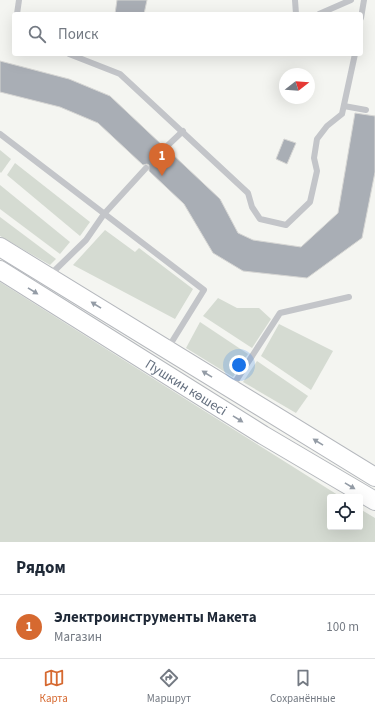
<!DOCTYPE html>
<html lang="ru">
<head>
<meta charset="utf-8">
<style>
  body { margin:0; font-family:"Source Sans 3",sans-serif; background:#f6f6f7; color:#1f2937 }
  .controls { position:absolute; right:12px; bottom:12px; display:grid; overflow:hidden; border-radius:4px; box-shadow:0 4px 16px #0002 }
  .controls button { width:36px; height:36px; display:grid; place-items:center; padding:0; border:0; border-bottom:1px solid #e0e1e3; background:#fff; color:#1f2937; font:20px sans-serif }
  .compass { position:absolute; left:279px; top:68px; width:36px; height:36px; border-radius:50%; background:#fff; box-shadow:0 4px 16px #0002; rotate:73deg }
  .you { position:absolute; left:239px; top:365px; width:14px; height:14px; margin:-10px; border:3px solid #fff; border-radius:50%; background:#1a73e8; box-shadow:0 0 0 6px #1a73e833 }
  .badge { display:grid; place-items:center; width:26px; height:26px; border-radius:50%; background:#d66930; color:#fff; font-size:13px; font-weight:700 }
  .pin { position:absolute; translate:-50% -33px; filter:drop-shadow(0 1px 2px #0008) }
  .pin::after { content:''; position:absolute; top:21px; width:14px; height:12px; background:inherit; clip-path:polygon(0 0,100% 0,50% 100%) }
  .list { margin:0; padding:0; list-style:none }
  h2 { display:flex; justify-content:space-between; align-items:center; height:52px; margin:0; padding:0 16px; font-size:17px }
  h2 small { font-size:13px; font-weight:400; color:#747a83 }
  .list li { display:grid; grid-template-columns:26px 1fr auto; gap:12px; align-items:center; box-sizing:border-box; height:64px; padding:0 16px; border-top:1px solid #e0e1e3 }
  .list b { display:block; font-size:15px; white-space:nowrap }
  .list p { margin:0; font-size:13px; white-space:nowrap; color:#747a83 }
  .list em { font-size:13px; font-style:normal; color:#747a83 }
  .icon { flex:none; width:22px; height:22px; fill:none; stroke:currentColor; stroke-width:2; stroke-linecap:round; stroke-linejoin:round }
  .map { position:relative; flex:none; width:375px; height:542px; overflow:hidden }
  .search { position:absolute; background:#fff; box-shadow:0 4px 16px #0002; left:12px; right:12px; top:12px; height:44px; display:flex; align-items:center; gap:10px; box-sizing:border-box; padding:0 14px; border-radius:4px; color:#747a83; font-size:15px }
  .sheet { height:116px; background:#fff }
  nav { display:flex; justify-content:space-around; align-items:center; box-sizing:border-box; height:56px; border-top:1px solid #e0e1e3; background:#fff; font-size:11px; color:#747a83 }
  nav a { display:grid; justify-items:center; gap:2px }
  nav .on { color:#d66930 }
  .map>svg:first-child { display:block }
</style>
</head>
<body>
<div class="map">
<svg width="375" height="542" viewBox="0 0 375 542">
  <rect width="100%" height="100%" fill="#f4f5f1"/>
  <!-- green -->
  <g fill="#d5dbd2">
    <polygon points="0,150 11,159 1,173 0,172"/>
    <polygon points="15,163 90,222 80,236 7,175"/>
    <polygon points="0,185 70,242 60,254 0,209"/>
    <polygon points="0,217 56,259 50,265 0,236"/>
    <polygon points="105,230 135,252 139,248 193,289 175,319 73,265"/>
    <polygon points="0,282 341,497 330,497 330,527 360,527 360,509 375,518 375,542 0,542"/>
    <polygon points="218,298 237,308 259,308 271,319 252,348 203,316"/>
    <polygon points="200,322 248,354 233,377 186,348"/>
    <polygon points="279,324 333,351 311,390 261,356"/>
    <polygon points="257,361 308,396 296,413 243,382"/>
  </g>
  <!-- building -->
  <g fill="#a9aeb5" stroke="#d6d6d4">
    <polygon points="117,0 147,0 144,14 115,14"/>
    <polygon points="0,61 69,79 110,96 162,145 161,149 162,151 166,152 169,151 220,199 238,233 253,240 301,247 338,213 355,113 375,116 375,172 362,238 307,278 243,271 213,253 184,204 149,171 149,165 147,164 143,165 98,123 60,107 0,92"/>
    <polygon points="284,139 296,143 287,164 276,159"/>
  </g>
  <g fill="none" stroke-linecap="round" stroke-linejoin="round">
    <!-- secondary casing -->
    <g stroke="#b5b8bd" stroke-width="20">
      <g id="secondary">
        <polyline points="0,247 375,477"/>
        <path id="s1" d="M0 270 263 435 375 501"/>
      </g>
    </g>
    <!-- lane -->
    <g stroke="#c3c5c9" stroke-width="6">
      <polyline points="295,0 296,14"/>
      <polyline points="17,14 19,0"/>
      <polyline points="319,14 351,0"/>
      <polyline points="361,18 364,0"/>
      <polyline points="69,54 120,74 248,193 252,207 260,219 286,225 310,202 317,171 314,158 317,139 327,126 342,114 355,54"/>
      <polyline points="344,106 366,110"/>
      <polyline points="0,134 204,290 168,348"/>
      <polyline points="165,148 183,131"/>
      <polyline points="50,275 86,240 104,214 146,168"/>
      <polyline points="232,387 280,313 349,297"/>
    </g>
    <!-- secondary -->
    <use href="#secondary" stroke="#fff" stroke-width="18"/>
  </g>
  <!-- one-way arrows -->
  <defs><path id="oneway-solid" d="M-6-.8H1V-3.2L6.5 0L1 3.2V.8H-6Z"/></defs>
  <g fill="#949ca6">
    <use href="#oneway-solid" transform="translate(33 291) rotate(32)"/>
    <use href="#oneway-solid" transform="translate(96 305) rotate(-148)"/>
    <use href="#oneway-solid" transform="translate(207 374) rotate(-148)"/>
    <use href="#oneway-solid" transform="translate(238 419) rotate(32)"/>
    <use href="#oneway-solid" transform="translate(318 442) rotate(-148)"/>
    <use href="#oneway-solid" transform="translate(350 486) rotate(31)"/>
  </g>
  <g text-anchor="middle" stroke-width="4" stroke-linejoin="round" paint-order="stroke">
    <!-- street labels -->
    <g font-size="14" fill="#667180" stroke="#fff">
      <text dy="5" stroke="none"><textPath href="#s1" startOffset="220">Пушкин көшесі</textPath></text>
    </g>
  </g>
</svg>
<div class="controls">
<button><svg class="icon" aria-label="locate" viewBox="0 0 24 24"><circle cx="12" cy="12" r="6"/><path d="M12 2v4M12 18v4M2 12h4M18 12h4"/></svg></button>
</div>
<svg class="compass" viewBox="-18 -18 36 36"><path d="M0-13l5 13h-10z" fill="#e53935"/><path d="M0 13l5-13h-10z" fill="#747a83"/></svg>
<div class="you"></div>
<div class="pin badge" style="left:162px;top:176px">1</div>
<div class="search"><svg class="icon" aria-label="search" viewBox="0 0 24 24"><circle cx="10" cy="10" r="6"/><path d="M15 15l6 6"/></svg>Поиск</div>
</div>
<section class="sheet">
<h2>Рядом<small></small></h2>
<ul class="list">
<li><span class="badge">1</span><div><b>Электроинструменты Макета</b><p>Магазин</p></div><em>100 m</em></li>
</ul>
</section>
<nav>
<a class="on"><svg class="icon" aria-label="map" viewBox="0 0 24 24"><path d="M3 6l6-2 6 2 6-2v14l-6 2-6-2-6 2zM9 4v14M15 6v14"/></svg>Карта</a>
<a><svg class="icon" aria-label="directions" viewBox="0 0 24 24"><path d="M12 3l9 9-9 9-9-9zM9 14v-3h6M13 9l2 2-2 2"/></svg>Маршрут</a>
<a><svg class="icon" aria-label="saved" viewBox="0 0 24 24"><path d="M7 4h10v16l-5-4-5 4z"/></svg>Сохранённые</a>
</nav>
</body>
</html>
